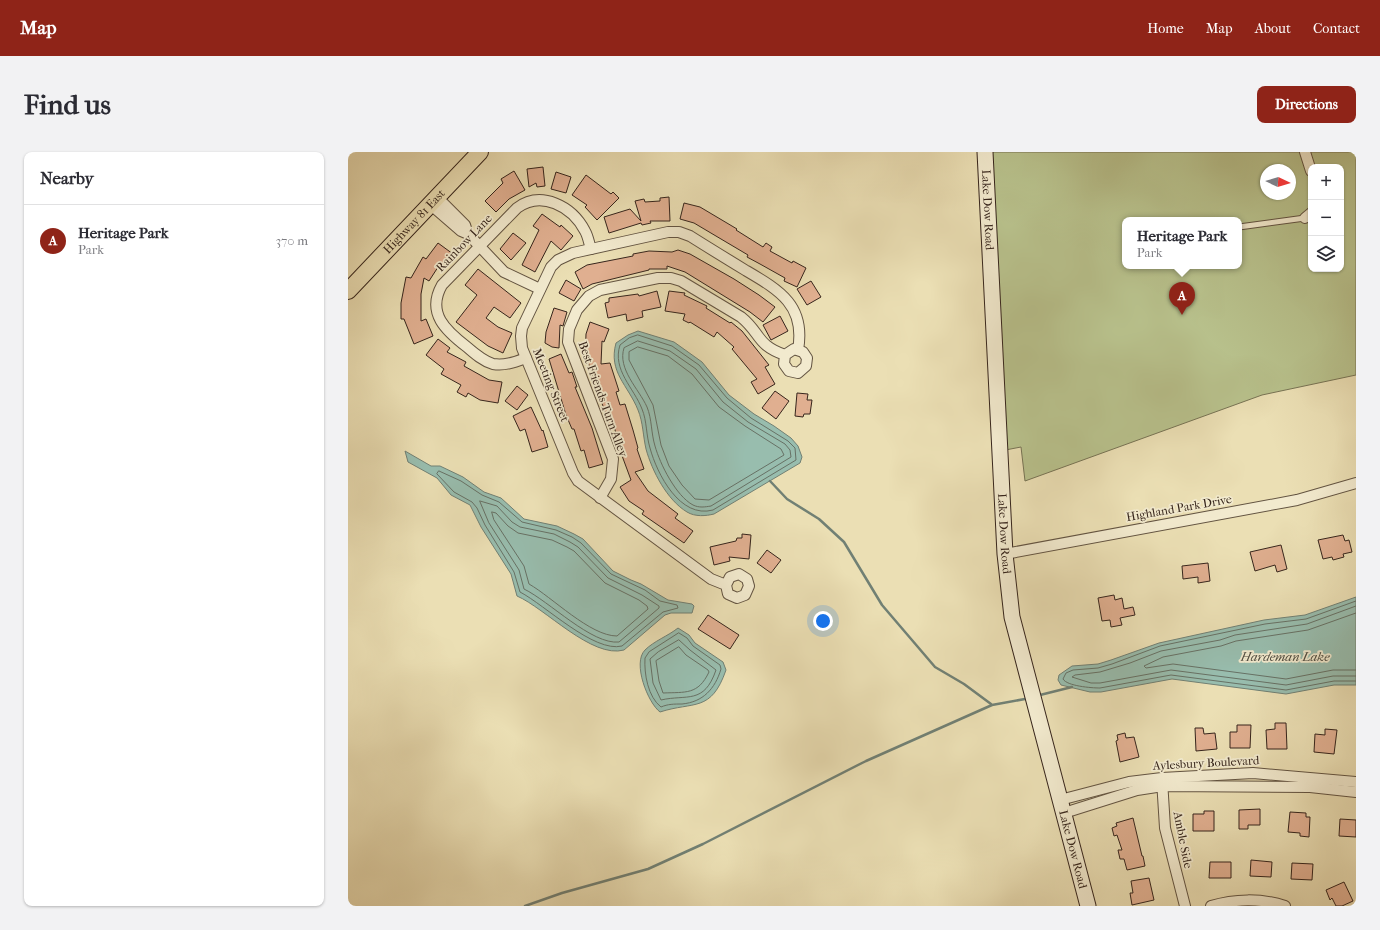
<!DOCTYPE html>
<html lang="en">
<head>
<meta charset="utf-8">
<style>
  body { margin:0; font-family:"IM FELL French Canon",serif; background:#f2f2f3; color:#2b2b33 }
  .controls { position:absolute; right:12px; top:12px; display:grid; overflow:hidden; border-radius:8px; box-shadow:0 1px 3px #0004 }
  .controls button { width:36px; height:36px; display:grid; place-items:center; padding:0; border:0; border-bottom:1px solid #e1e1e2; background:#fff; color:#2b2b33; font:20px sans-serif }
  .compass { position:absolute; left:912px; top:12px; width:36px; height:36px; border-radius:50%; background:#fff; box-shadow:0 1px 3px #0004; rotate:94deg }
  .you { position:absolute; left:475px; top:469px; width:14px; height:14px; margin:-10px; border:3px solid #fff; border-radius:50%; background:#1a73e8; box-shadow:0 0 0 6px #1a73e833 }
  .badge { display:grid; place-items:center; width:26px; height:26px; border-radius:50%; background:#8f2418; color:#fff; font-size:13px; font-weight:700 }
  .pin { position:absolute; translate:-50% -33px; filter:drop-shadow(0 1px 2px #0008) }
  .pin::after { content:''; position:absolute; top:21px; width:14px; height:12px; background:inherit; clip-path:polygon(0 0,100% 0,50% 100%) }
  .popup { position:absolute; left:774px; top:65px; width:120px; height:52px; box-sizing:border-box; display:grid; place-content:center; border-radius:8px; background:#fff; filter:drop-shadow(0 1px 3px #0005); font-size:13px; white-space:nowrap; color:#7c7c81 }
  .popup b { font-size:15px; color:#2b2b33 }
  .popup::after { content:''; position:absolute; left:50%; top:100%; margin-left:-8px; border:8px solid transparent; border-top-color:#fff }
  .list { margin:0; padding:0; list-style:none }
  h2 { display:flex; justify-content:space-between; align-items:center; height:52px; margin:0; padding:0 16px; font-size:17px }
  h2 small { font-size:13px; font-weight:400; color:#7c7c81 }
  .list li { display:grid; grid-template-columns:26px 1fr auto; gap:12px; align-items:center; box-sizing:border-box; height:72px; padding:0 16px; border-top:1px solid #e1e1e2 }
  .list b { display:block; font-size:15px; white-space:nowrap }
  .list p { margin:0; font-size:13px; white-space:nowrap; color:#7c7c81 }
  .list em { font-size:13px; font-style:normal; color:#7c7c81 }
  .icon { flex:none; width:22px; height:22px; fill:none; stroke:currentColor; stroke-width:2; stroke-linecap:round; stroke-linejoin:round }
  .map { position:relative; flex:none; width:1008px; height:754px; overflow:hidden; border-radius:8px }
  header { display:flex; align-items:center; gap:24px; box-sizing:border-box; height:56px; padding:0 20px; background:#8f2418; color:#fff }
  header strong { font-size:19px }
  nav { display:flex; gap:22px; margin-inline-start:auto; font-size:14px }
  .intro { display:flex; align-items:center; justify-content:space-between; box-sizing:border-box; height:96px; padding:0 24px }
  h1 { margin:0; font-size:28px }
  .button { padding:10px 18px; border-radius:8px; background:#8f2418; color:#fff; font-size:14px; font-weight:700 }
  main { display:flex; gap:24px; padding:0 24px }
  aside { flex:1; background:#fff; border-radius:8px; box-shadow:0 1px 3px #0004 }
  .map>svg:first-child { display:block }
</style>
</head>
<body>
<header>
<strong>Map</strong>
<nav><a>Home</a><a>Map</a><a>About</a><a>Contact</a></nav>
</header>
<div class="intro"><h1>Find us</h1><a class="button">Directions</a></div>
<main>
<aside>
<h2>Nearby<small></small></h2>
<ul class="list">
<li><span class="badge">A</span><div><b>Heritage Park</b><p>Park</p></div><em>370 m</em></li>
</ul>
</aside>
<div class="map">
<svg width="1008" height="754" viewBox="0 0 1008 754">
  <rect width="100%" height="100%" fill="#ebdfb4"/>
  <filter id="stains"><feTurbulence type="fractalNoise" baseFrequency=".005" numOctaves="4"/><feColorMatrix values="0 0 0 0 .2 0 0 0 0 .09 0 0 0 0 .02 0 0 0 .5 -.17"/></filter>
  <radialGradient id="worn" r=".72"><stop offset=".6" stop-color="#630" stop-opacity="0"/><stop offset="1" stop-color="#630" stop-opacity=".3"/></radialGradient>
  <!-- green -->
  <path fill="#b8c18c" stroke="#777354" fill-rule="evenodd" d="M639 0H1008V223L914 243 677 329 673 295 647 300ZM963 15H993V117H963ZM918 18H942V42H918ZM777 68H891V114H777Z"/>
  <!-- water -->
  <g fill="#98bdae" stroke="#718074">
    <path d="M290 179 326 190 354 210 381 243 406 262 426 274 443 286 450 294 454 305 452 311 366 362C358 364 347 365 339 360 319 348 304 319 298 297 295 284 295 270 290 258 280 233 260 220 268 191L280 183Z"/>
    <path d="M57 299 83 314H92L115 325 136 340 153 346 176 367 209 374 226 382 235 387 265 419 283 428 293 432 320 448 344 452 346 454 344 461H323L317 463 276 498C244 507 197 456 169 444L163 422 133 375 122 353 103 343 89 326 60 310Z"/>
    <polygon points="1008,445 1008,533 986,533 938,542 824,527 753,540 742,540 713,533 710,528 711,523 724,514 750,512 763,508 811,491 916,468 957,463"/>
    <path d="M330 476 341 483 347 491 375 510 378 518C363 561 346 549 312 560 300 551 284 511 297 498 306 489 320 484 330 476Z"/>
  </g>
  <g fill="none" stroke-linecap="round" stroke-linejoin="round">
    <!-- shore -->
    <g stroke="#677165" stroke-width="1">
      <path d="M290 183 324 194 351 213 379 246 403 266 440 289 447 296 448 308 365 358C332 367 309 322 302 296 298 283 299 269 294 257 286 236 264 218 272 193L281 186Z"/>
      <path d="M290 189 322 199 348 217 375 250 400 270 437 292 442 298 443 305 363 354C357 355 351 356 345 353 328 344 312 312 307 294 303 281 304 267 299 255 291 237 269 217 276 196Z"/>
      <polygon points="290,195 320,204 344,222 371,255 397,274 433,297 436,303 361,348 347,347 334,333 321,314 313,293 305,253 281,208 281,200"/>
      <path d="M91 319 113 329 134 343 151 350 174 370 208 378 224 385 233 391 263 422 297 438 312 449 329 453 330 456 315 460 274 494C246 501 197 453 172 440L166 420 137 373 129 356 124 350 106 340 89 322Z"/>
      <path d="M132 349 149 354 164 370 172 375 206 382 222 390 230 395 260 426 294 443 311 454V456L271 490C244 493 201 449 176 437L171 418 141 371Z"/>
      <path d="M144 360 148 361 160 374 170 381 204 388 219 395 226 399 257 431 291 448 299 454 300 457 269 484C242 484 204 445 181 432L176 414 146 368Z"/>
      <path d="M1008 449 958 467 917 472 812 494 764 512 750 516 725 518 718 521 715 527C719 534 743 536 752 536L823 523 938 538 986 529H1008"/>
      <polyline points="1008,454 959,472 887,483 872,488 813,499 782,511 752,520 727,523 724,525 743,531 752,531 823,518 938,533 985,524 1008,524"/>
      <polyline points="1008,461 960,478 888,489 873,494 815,505 796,514 798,516 825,512 938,527 985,518 1008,518"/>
      <path d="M331 481 339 486 345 494 372 513 373 517C367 537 355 550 334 552 326 552 320 552 313 555 300 545 296 522 297 506L301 500Z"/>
      <path d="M331 488 342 498 368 518C356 553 339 542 313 548L305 531 302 507 310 500Z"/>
      <path d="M331 495 338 503 360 518 361 520C350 543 338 540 315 541L311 529 308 509Z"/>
    </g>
    <!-- stream -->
    <g stroke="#718074" stroke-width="2.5">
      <polyline points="422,329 439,347 471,367 496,390 534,453 587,515 616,532 643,552"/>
      <polyline points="692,543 724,535"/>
      <polyline points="177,754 214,741 300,717 355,692 518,609 644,553 677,547"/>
    </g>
  </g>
  <!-- building -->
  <g fill="#e0af90" stroke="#36251c">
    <polygon points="195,15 197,34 189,35 188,31 181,35 179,17"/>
    <polygon points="166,19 177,38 161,47 148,60 137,49 155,31 153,27"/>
    <polygon points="208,20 223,25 218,41 203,37"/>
    <polygon points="238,23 263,42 265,40 271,46 249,68 237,55 239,53 224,43"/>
    <polygon points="321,45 322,69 302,69 303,71 294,73 293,71 261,81 256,65 282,57 293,69 287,49 296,47 297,50 312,49 312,46"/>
    <polygon points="336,51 352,55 389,77 388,78 415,95 418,91 424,95 422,99 444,111 445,109 458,116 449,135 436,129 437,126 412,112 399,105 400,103 346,71 332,67"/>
    <polygon points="194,62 212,75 213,73 225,84 213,98 203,89 187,120 174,113 191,78 185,74"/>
    <polygon points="165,81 178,91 163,108 152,97"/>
    <polygon points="90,91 105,102 96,115 92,112 81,129 76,126 73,142 73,169 78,167 85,184 66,192 56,167 53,167 53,151 58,125 63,126 75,105 78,107"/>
    <polygon points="330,98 342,102 386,127 411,143 427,155 415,170 402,160 337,120 319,114 319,117 301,117 301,118 244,132 235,137 227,120 239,113 285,104 285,102 301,99 324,100"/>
    <polygon points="130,117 173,151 162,166 146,155 138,166 150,175 164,181 155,201 140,194 108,170 129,143 117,133"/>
    <polygon points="218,128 233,137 226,149 211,141"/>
    <polygon points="463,129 473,145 459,153 449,137"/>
    <polygon points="309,139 313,155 294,159 295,165 279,169 278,162 260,166 257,151 261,150 261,146 290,142 291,144"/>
    <polygon points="321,139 337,141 336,143 359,154 358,156 382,171 383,170 394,179 421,213 417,215 427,232 410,242 403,230 409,227 384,197 386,195 369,180 366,185 342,170 341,171 335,168 337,162 317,159"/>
    <polygon points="206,156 219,160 215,174 212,173 211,196 204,195 197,191 198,180"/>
    <polygon points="432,164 440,179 423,188 415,173"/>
    <polygon points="242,170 261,177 256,190 254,189 253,212 262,211 271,239 268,240 272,253 277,252 285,278 290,296 289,297 296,317 287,320 300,339 330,362 327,366 345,379 336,391 294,362 296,359 281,349 272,335 283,328 273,301 266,274 262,275 239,207 237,207 238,182"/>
    <polygon points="90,187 102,196 99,200 118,210 116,214 141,228 154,230 150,251 132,248 120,241 118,245 109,240 113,233 93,222 96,217 78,203"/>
    <polygon points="213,202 221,221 224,220 229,235 227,235 244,276 255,312 241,316 236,298 233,299 226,277 224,277 218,263 201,207"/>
    <polygon points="169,234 180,243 169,258 157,249"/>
    <polygon points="427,239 441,249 428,267 414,256"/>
    <polygon points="449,241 460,242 459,248 464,248 462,262 456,262 455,265 447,264"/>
    <polygon points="183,255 194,279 195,278 200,295 184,300 177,277 172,279 165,264"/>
    <polygon points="394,382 403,383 401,407 381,405 382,409 366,413 362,395 388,389 389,386 394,386"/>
    <polygon points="995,383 997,389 1001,388 1004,400 995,402 996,405 985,408 984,405 975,407 970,388"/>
    <polygon points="933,393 939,417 929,420 927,413 907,419 902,400"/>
    <polygon points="419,398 433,408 423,421 409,411"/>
    <polygon points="860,411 862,429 850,431 850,425 835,427 834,414"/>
    <polygon points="766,443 767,448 774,446 776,457 785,455 787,463 772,466 774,473 763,475 762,468 754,469 750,446"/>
    <polygon points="360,463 391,483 382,497 350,477"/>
    <polygon points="927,571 938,571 939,597 919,597 918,578 927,577"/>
    <polygon points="889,573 903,573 902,596 882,596 882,580 889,580"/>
    <polygon points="847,576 855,576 856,582 867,581 869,597 848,599"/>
    <polygon points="977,577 989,578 986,602 966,600 967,582 977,583"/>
    <polygon points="777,581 778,586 786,585 791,605 772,610 768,589 770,588 769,583"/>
    <polygon points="912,657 912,673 900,673 900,677 891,677 891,658"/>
    <polygon points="856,659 866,659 866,679 845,679 845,662 856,662"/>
    <polygon points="942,660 958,661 958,665 962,665 961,685 952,684 952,681 940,680"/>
    <polygon points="785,666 794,704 795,704 797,714 779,718 776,707 772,707 770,698 774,698 769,683 766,684 764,676 769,674 768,671"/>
    <polygon points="992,667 1008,668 1008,685 991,684"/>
    <polygon points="903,708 924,710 923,725 902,724"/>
    <polygon points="862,710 883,710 883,726 861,726"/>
    <polygon points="944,711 965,712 964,728 943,727"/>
    <polygon points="801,726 806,748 784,753 782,741 785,741 783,729"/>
    <polygon points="996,730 1005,749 994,754 988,754 984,746 982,748 978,738"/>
  </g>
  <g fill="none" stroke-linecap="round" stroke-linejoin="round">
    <!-- lane casing -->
    <g stroke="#635442" stroke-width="7">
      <polyline id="lane" points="891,75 957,66"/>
    </g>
    <!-- street casing -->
    <g stroke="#635442" stroke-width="12">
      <g id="street">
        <polyline points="957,0 963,19"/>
        <polyline points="83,53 113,79 120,82 117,73 90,46"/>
        <polyline points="957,66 963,61"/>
        <polyline points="120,82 156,120 192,137"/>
        <path d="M178 206C167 210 157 214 145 212 135 209 127 202 119 195 98 179 78 161 94 133L169 56C193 38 224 54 237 79 240 84 241 91 243 97"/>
        <path d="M252 346 263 327 265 307 220 190 221 177 229 158 241 144 252 138 310 126H323L333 129 393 165C413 181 408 193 437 203L446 197 455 200 459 206 458 214 450 221 441 219 436 212 437 203"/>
        <polyline points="657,402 949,348 1008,331"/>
        <path d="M378 433 380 442 389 446 397 443 401 434 399 427 391 422 382 425 378 433 363 427 230 329 225 321 174 196 173 184 174 176 203 115 210 108 225 101 320 80H331L342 84C361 96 379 107 397 118 431 138 458 153 450 198"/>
        <polyline points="814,628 817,676 837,754"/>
        <polyline points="712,648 781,630 814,626 905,621 1008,630"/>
        <polyline points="716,661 789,638 815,634 962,635 1008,640"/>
        <path d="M863 754C886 747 913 746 937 754"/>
      </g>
    </g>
    <!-- secondary casing -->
    <g stroke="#36251c" stroke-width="17">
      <g id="secondary">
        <path id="s1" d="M637 0 657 402 664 465 740 754"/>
      </g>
    </g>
    <!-- primary casing -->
    <g stroke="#36251c" stroke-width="18">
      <g id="primary">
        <path id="s2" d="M0 139 132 0"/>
      </g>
    </g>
    <!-- lane -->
    <use href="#lane" stroke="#f2eace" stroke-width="5"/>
    <!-- street -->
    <use href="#street" stroke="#f2eace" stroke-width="10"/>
    <!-- secondary -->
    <use href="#secondary" stroke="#f2eace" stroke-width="15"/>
    <!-- primary -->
    <use href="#primary" stroke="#ebdfb4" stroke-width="16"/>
  </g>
  <g text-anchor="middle" stroke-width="3.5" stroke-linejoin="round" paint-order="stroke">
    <!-- street labels -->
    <g font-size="12" fill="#36251c" stroke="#f2eace">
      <text dy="4" stroke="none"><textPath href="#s1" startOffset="58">Lake Dow Road</textPath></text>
      <text dy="4" stroke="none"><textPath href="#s2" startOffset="96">Highway 81 East</textPath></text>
      <text transform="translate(116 91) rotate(-46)" y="4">Rainbow Lane</text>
      <text transform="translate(203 233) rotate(68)" y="4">Meeting Street</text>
      <text transform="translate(255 247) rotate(70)" y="4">Best Friends Turn Alley</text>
      <text transform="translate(831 356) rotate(-10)" y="4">Highland Park Drive</text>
      <text dy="4" stroke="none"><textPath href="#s1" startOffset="382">Lake Dow Road</textPath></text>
      <text transform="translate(858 611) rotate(-3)" y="4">Aylesbury Boulevard</text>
      <text transform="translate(835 688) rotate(79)" y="4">Amble Side</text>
      <text dy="4" stroke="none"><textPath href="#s1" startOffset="706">Lake Dow Road</textPath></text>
    </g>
    <!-- water labels -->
    <g font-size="13" font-style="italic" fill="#4e4b40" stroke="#f2eace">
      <text x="937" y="509">Hardeman Lake</text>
    </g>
  </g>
  <rect width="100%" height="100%" filter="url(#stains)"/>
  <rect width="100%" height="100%" fill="url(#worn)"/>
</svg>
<div class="controls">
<button>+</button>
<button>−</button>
<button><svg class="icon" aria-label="layers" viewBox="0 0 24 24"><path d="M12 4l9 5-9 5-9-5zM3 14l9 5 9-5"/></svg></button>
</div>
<svg class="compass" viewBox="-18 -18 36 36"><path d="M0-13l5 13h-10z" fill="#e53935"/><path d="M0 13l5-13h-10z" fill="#7c7c81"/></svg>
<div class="you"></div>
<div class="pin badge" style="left:834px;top:163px">A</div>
<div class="popup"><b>Heritage Park</b>Park</div>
</div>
</main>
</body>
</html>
